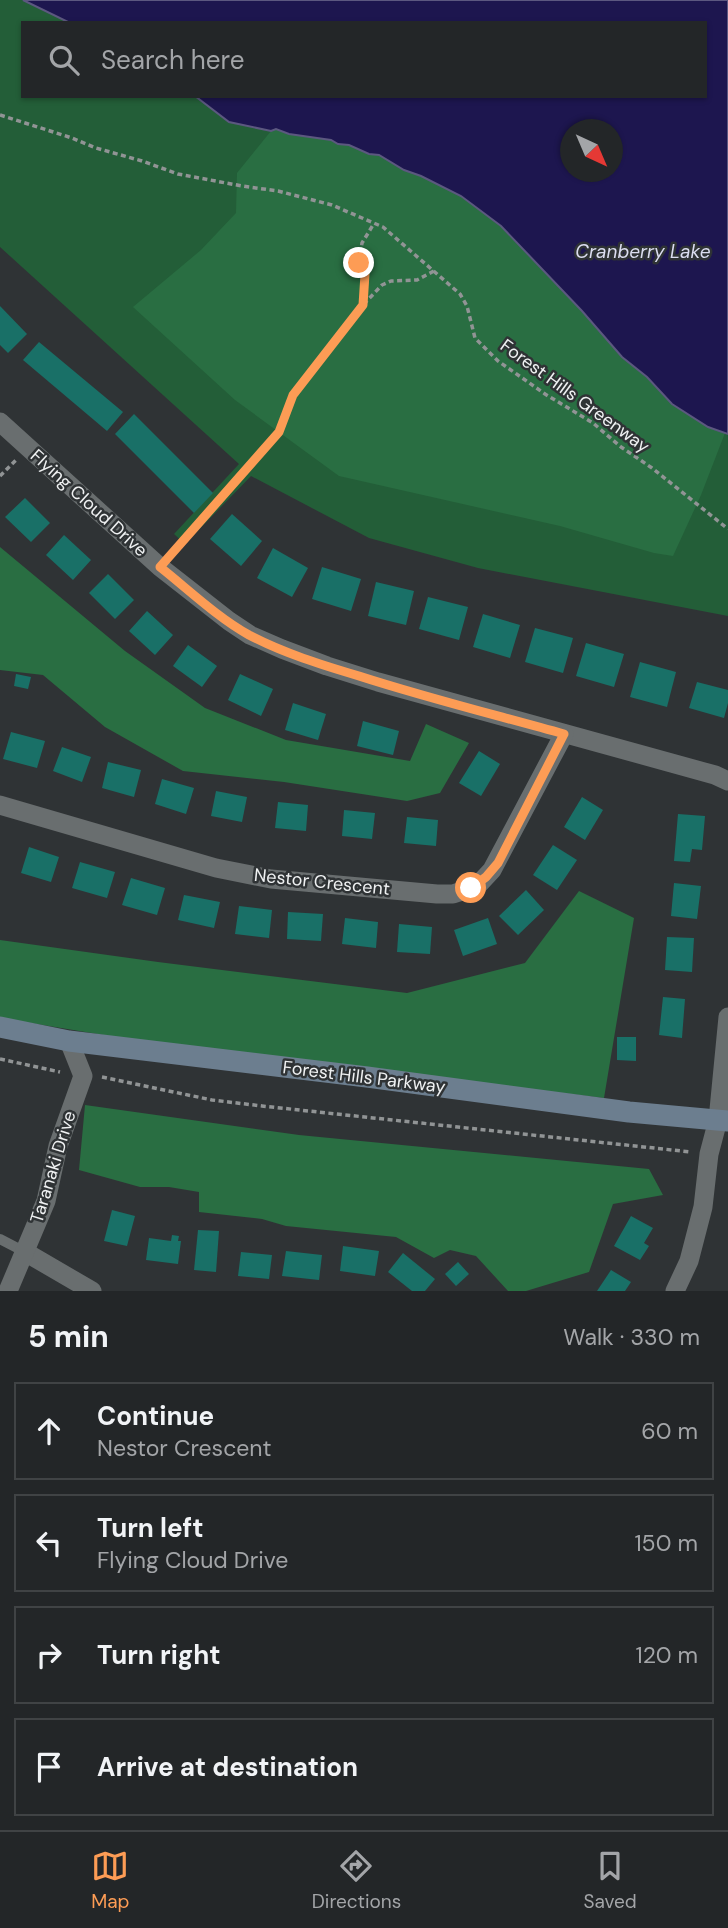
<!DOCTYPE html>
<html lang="en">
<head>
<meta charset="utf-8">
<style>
  body { margin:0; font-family:"DM Sans",sans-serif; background:#2b2e30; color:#f1f3f6 }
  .compass { position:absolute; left:560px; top:119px; width:63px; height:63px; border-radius:50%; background:#232628; box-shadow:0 2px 5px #0004; rotate:136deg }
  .stop { position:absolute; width:21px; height:21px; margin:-16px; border:5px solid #fd9c55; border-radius:50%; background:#fff }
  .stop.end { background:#fd9c55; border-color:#fff; box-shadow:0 2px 7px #0008 }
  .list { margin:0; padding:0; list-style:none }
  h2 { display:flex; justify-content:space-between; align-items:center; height:91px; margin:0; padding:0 28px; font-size:30px }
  h2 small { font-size:23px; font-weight:400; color:#a3a5a8 }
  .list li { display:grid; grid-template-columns:46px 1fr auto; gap:21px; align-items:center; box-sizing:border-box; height:98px; margin:0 14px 14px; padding:0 14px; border:2px solid #404345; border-radius:0px }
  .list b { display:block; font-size:26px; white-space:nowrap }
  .list p { margin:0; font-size:23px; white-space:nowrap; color:#a3a5a8 }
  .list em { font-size:23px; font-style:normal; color:#a3a5a8 }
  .icon { flex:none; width:38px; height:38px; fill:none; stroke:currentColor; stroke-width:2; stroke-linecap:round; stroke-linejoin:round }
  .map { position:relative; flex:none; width:728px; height:1291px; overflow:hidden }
  .search { position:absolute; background:#232628; box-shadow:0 2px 5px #0004; left:21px; right:21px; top:21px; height:77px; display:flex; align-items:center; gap:18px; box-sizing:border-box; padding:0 24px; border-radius:0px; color:#a3a5a8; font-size:26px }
  .sheet { height:539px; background:#232628 }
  nav { display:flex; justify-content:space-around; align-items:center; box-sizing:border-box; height:98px; border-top:2px solid #404345; background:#232628; font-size:19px; color:#a3a5a8 }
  nav a { display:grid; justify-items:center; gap:4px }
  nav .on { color:#fd9c55 }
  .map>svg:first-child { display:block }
</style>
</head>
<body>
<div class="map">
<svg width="728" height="1291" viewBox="0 0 728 1291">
  <rect width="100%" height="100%" fill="#2f3335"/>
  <!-- green -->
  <polygon fill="#235e38" points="0,0 23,0 70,23 23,23 23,96 195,96 229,122 277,129 708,427 728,434 728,616 478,568 369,538 251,476 185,544 174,534 239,464 0,247"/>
  <!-- forest -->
  <g fill="#296e42">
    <polygon points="277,129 289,134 331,140 338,144 349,145 369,154 382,156 404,170 421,176 461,196 501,226 582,311 622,357 647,377 672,404 708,427 725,433 701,495 673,556 654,553 560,526 339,476 235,400 133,307 201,250 236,213 237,173 271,131"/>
    <polygon points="0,547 125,651 205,708 286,740 410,761 426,724 469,743 440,793 407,801 284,782 183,771 105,727 43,675 0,670"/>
    <polygon points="579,891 634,918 604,1098 195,1050 0,1018 0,940 158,962 407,993 525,963"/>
    <polygon points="85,1105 299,1135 649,1169 663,1195 613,1204 589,1272 526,1291 508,1291 476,1256 450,1250 434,1258 396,1237 286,1226 262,1219 199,1212 199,1192 169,1187 140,1187 79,1170"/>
  </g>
  <!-- water -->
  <path fill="#1d164f" stroke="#5c5880" stroke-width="2" fill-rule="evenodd" d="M23 0H728V434L708 427 672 404 647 377 622 357 582 311 501 226 461 196 421 176 404 170 379 155 369 154 349 145 338 144 331 140 289 134 276 129 271 131 229 122 195 96H705V23H70ZM570 130H612V172H570Z"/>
  <!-- building -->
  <g fill="#197067">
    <polygon points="0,306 27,334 8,353 0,345"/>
    <polygon points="39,342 123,412 107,431 23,360"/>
    <polygon points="134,414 213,493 194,513 115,434"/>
    <polygon points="25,498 50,523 31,542 5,517"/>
    <polygon points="232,514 262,541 241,566 210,539"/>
    <polygon points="64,535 91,560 73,580 46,555"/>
    <polygon points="273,548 308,568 292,597 257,578"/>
    <polygon points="322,567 361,579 351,611 312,599"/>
    <polygon points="108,574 134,600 115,619 89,593"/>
    <polygon points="376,582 414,591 406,625 368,616"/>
    <polygon points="428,597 468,607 459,640 419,629"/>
    <polygon points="147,611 173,635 155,655 129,631"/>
    <polygon points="483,614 520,625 510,658 473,647"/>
    <polygon points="535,628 573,638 563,673 525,662"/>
    <polygon points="586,643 624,654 614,687 576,676"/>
    <polygon points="188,645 217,666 202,687 173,666"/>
    <polygon points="640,662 676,672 667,707 630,697"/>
    <polygon points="16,674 31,677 28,689 14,686"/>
    <polygon points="240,674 273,689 261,716 228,700"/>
    <polygon points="697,682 728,690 728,703 724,718 689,708"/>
    <polygon points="293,703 326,714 318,740 285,730"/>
    <polygon points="363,721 399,731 393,755 357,746"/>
    <polygon points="11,732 45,741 37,768 3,759"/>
    <polygon points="62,747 91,757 82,782 53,771"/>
    <polygon points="479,751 500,764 481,796 459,783"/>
    <polygon points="108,762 141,770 134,797 102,788"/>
    <polygon points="162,779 194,788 186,814 155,804"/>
    <polygon points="216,791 247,797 242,822 211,816"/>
    <polygon points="582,797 603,810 585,840 564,827"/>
    <polygon points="278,802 308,805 306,831 275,828"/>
    <polygon points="344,810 375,813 372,839 342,836"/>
    <polygon points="678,814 705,816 702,850 692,849 690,862 674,861"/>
    <polygon points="407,817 438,820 436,846 404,843"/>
    <polygon points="553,845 577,860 557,890 533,875"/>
    <polygon points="29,847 59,857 51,882 21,873"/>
    <polygon points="80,862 115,872 107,898 72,888"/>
    <polygon points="131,878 165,888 157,915 122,905"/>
    <polygon points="674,883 701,886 697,919 671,916"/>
    <polygon points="526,890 544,910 518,935 499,916"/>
    <polygon points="184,895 220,902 214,928 178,920"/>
    <polygon points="239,906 272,910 269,938 235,934"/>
    <polygon points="288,912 323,914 321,941 287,939"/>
    <polygon points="345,918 378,922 376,948 342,944"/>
    <polygon points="488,918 497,944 463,956 454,930"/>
    <polygon points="399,924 432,927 430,954 397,952"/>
    <polygon points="667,937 694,938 692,972 665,970"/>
    <polygon points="663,997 685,999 682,1038 659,1035"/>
    <polygon points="617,1037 636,1037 636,1061 617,1060"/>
    <polygon points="112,1210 135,1216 127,1246 104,1241"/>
    <polygon points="631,1216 653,1228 644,1243 649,1246 640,1260 614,1246"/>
    <polygon points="198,1230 219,1231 216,1272 194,1270"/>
    <polygon points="172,1235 179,1236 178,1241 181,1241 178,1264 146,1260 149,1238 171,1241"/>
    <polygon points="343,1246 379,1251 375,1276 340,1271"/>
    <polygon points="286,1251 322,1255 319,1280 282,1276"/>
    <polygon points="241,1252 272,1255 269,1279 238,1276"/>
    <polygon points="403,1253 435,1279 425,1291 412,1291 388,1272"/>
    <polygon points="458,1262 469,1274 456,1286 445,1274"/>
    <polygon points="611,1270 631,1282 625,1291 597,1291"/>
  </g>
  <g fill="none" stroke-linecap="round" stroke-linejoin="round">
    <!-- path -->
    <g stroke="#919495" stroke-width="3.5" stroke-dasharray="5 3.5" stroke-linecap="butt">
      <polyline points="0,115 72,138 96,148 142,161 178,174 242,186 278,191 332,205 383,227 460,294 467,306 475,338 498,361 545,394 593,423 621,447 652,468 728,529"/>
      <polyline points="363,303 365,274 359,263 362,243 373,225"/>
      <polyline points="0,476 16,460"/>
      <polyline points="173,552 279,432 294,395 363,305 382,285 391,281 417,280 434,271"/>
      <polyline points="0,1059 60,1072"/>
      <polyline points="102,1077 212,1100 262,1106 691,1152"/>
    </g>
    <!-- service -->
    <polyline stroke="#696e6f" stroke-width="10" points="0,1239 25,1252"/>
    <!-- minor -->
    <g stroke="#696e6f" stroke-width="19">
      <polyline points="0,422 160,567 229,621 250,635 282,649 327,666 378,682 715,775 728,781"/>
      <polyline points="0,805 216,868 271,879 437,894 453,894 471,888 479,884 492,870 564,734"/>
      <polyline points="25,1252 92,1291"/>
      <polyline points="8,1291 46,1201 58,1146 83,1076 69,1041"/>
      <polyline points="675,1291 689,1261 703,1207 709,1154 718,1120 728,1017"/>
    </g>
    <!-- secondary -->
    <polyline stroke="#6c7e8f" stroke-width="21" points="0,1027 69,1041 367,1077 629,1112 728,1121"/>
  </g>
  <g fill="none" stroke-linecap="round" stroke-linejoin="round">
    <!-- route -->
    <path stroke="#fd9c55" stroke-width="9" d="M359 263 365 274 363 305 293 395 279 432 160 567C189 590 217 617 249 635 283 653 322 665 359 676 427 698 496 715 564 734L498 863 486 877 471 888"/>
  </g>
  <g text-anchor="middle" stroke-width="5" stroke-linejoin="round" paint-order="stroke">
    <!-- street labels -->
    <g font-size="18" fill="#eff1f2" stroke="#2f3335">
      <text transform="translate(575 396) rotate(36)" y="6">Forest Hills Greenway</text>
      <text transform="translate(89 503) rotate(42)" y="6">Flying Cloud Drive</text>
      <text transform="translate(322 882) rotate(6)" y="6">Nestor Crescent</text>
      <text transform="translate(364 1077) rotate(7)" y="6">Forest Hills Parkway</text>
      <text transform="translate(53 1167) rotate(-73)" y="6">Taranaki Drive</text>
    </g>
    <!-- water labels -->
    <g font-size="19" font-style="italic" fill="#dbddf0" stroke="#2f3335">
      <text x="643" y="258">Cranberry Lake</text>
    </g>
  </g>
</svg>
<svg class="compass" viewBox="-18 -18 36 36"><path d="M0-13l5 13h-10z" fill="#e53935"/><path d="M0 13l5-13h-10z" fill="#a3a5a8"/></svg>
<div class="stop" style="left:471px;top:888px"></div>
<div class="stop end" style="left:359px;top:263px"></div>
<div class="search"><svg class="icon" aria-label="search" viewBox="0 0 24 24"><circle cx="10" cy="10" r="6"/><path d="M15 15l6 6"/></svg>Search here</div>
</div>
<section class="sheet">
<h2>5 min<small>Walk · 330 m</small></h2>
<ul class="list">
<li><svg class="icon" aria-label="ahead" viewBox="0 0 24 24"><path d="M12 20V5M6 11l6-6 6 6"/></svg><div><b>Continue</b><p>Nestor Crescent</p></div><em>60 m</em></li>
<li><svg class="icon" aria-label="left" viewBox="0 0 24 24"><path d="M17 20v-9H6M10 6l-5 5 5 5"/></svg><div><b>Turn left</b><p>Flying Cloud Drive</p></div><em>150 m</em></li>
<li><svg class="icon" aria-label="right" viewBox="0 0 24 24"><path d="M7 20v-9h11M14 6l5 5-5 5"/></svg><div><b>Turn right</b></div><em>120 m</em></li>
<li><svg class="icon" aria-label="arrive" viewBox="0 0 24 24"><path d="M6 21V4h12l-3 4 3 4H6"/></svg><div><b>Arrive at destination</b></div></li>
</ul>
</section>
<nav>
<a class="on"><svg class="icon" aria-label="map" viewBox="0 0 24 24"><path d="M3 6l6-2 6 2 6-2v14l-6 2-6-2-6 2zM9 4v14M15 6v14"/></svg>Map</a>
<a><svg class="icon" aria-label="directions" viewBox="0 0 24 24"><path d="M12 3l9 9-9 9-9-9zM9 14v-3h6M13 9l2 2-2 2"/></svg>Directions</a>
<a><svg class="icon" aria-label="saved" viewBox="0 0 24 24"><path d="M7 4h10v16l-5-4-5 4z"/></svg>Saved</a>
</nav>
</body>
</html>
